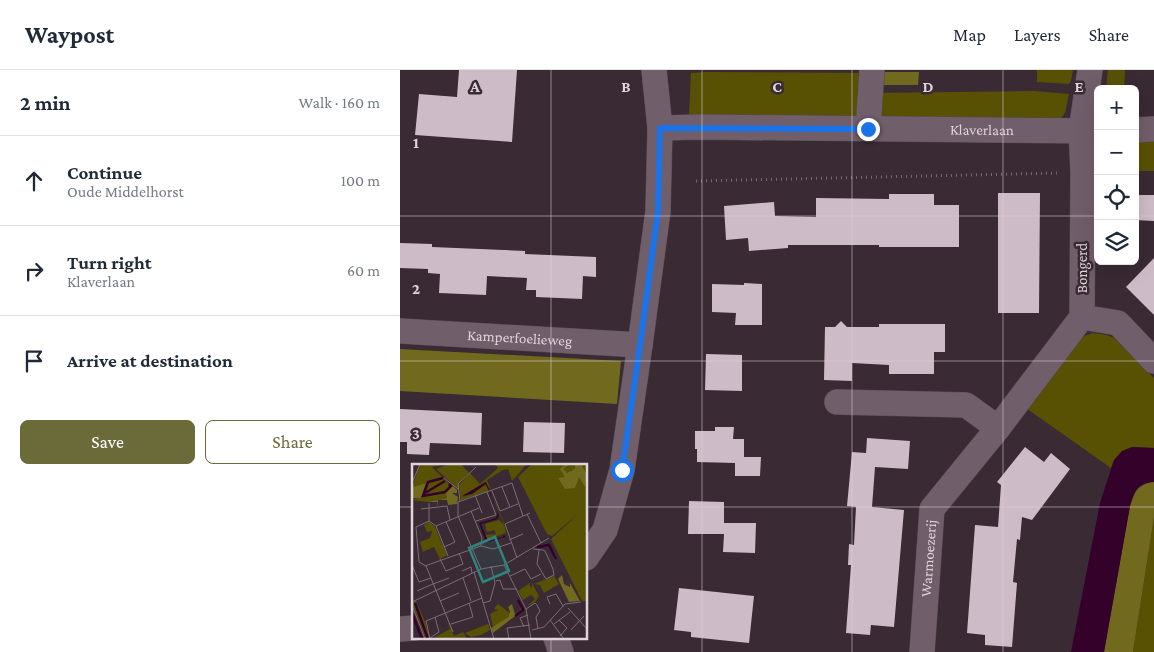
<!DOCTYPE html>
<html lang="en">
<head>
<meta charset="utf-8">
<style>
  body { margin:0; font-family:"Crimson Pro",serif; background:#f6f6f7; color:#1f2937 }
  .controls { position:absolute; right:15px; top:15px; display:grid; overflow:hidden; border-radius:8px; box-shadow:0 5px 20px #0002 }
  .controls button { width:45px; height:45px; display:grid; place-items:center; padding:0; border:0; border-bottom:1px solid #e0e1e3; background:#fff; color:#1f2937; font:25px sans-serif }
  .stop { position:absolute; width:15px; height:15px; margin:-11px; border:4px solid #1a73e8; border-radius:50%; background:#fff }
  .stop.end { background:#1a73e8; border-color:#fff; box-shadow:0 1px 5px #0008 }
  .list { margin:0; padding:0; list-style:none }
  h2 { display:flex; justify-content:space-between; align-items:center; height:65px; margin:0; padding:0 20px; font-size:21px }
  h2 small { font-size:16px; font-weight:400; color:#747a83 }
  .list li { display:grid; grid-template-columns:32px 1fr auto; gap:15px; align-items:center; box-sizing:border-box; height:90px; padding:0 20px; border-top:1px solid #e0e1e3 }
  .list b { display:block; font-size:19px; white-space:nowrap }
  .list p { margin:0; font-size:16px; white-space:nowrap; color:#747a83 }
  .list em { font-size:16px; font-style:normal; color:#747a83 }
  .actions { display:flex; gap:10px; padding:15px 20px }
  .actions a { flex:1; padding:11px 0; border:1px solid #6b6b39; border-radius:8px; text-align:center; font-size:18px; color:#6b6b39 }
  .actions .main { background:#6b6b39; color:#fff }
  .icon { flex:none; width:28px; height:28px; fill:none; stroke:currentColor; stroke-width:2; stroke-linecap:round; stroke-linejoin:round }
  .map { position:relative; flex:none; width:754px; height:582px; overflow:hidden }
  header { display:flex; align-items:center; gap:30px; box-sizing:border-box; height:70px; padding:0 25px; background:#fff; border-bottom:1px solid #e0e1e3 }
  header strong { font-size:24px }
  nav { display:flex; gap:28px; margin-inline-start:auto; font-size:18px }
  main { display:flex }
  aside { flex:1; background:#fff }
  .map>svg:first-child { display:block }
</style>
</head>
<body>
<header>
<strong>Waypost</strong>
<nav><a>Map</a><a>Layers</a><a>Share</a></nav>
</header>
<main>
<aside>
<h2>2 min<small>Walk · 160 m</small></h2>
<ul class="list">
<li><svg class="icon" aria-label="ahead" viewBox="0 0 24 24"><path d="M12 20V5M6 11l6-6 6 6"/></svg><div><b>Continue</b><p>Oude Middelhorst</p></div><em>100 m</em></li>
<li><svg class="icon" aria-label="right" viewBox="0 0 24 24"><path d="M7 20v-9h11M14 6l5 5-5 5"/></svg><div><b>Turn right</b><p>Klaverlaan</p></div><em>60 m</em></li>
<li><svg class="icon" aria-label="arrive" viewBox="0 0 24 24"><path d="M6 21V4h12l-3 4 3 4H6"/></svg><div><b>Arrive at destination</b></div></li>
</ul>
<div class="actions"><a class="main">Save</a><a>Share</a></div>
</aside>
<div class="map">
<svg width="754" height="582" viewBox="0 0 754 582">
  <rect width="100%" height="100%" fill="#392a34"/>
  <!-- green -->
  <g fill="#585104">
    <polygon points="637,0 673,0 671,11 669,14 637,12"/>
    <polygon points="708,0 725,0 724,19 706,19"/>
    <polygon points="307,2 468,3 467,23 635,21 669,24 665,43 661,48 289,45 291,3"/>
    <rect x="735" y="72" width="19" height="29"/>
    <polygon points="693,263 707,265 714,268 754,308 754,378 732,377 714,390 711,398 623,336 679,269 684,266"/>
    <polygon points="754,447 754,582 733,582"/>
  </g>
  <!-- forest -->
  <g fill="#71691e">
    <polygon points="476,2 519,2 518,15 475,15"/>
    <polygon points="0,279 221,291 217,334 0,321"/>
    <path d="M751 412H754V447L733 582H704L730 436C735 421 736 417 751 412Z"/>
  </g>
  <!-- water -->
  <path fill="#34012a" d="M732 377 754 378V412C737 413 735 421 730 436L704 582H671L700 433 714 390 722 381Z"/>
  <!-- building -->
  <g fill="#cebbc8">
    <polygon points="59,0 117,0 112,72 15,65 19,24 57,27"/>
    <polygon points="598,123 640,123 639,243 598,243"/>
    <polygon points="489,124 534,124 534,135 559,135 559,177 479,177 479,175 388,175 388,178 349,181 348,168 326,170 324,136 374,132 375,146 416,147 416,128 489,129"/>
    <polygon points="735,125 754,125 754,151 735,150"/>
    <polygon points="0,173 32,174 32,177 125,181 125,184 196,187 196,207 183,206 182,229 136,227 136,220 126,220 127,208 87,206 86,225 39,223 40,204 28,203 28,199 0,198"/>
    <polygon points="754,188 754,245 726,217"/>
    <polygon points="344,213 362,214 362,255 335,255 336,243 312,242 312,214 344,215"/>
    <polygon points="441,251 447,257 479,257 479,254 545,254 545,282 534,282 534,304 489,304 489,295 452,293 452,311 424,310 425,257 435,257"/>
    <polygon points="306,284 342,285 342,321 305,320"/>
    <polygon points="0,339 82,343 81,375 30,373 29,385 7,384 7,372 0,372"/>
    <polygon points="124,352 165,353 164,383 123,382"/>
    <polygon points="315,357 334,357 333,369 344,369 344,387 361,387 360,406 335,406 335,393 297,392 297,379 295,379 295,361 315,361"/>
    <polygon points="467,368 510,371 508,399 475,397 472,437 504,440 494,557 471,555 470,565 446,563 451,495 448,495 449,474 454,475 456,437 447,436 452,382 466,383"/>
    <polygon points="625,377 644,392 651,383 670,399 632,450 622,447 620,470 617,469 613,512 617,513 612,577 585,575 585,565 567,563 575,455 598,457 601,415 597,412"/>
    <polygon points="289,431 324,432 324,464 324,453 356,453 355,483 323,482 324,464 288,464"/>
    <polygon points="279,518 354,526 349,573 291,567 291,562 274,560"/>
  </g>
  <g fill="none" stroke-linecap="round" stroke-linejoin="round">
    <!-- minor casing -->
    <g stroke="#554951" stroke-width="26">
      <g id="minor">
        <polyline points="690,0 681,61 683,102 682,247 718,253 754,291"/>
        <path id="s1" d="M260 58 300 57 698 61"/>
        <polyline points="468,59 472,0"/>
        <polyline points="735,60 754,59"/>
        <path id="s2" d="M0 261 240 275"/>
        <polyline points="437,332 566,335 598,358"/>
        <polyline points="186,488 205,460 222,400 240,275 258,141 260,58 254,0"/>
        <polyline points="0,559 14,558"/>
        <polyline points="156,568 161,582"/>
        <path id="s3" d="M522 582 532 439 598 358 682 247"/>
      </g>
    </g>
    <!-- path -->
    <polyline stroke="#786b74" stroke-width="3" stroke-dasharray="1 4" stroke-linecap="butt" points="296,111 660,103"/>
    <!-- minor -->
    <use href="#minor" stroke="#705e6a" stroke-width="25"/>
  </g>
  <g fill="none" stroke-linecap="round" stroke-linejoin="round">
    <!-- route -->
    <polyline stroke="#1a73e8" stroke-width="6" points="222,400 240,275 258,141 260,58 468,59"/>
  </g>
  <!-- grid -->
  <path fill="none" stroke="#dfd5db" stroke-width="1" stroke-opacity="0.55" d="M151 0V396M302 0V582M452 0V582M603 0V582M0 146H698M735 146H754M0 291H754M0 437H14M186 437H754M151 568V582"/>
  <g text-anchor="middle" stroke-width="5" stroke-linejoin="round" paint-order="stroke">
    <!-- street labels -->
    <g font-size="15" fill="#dfd5db" stroke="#392a34">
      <text dy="5" stroke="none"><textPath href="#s1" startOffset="322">Klaverlaan</textPath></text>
      <text transform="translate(682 198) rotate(-90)" y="5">Bongerd</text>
      <text dy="5" stroke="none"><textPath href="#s2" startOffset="120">Kamperfoelieweg</textPath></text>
      <text dy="5" stroke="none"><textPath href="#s3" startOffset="94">Warmoezerij</textPath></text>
    </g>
  </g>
  <!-- overview -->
  <g transform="translate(12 394)">
    <rect width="175" height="175" fill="#392a34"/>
    <path d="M8 0H34L20 3 39 22 33 28 35 34 16 38 0 36 9 33 14 19 0 24ZM37 0H49L57 9 47 19 46 25 24 5ZM83 0H115L100 17 96 5 91 6 75 16 79 26 73 18 50 33 60 30 73 20 77 27 49 36 47 21 58 9 68 20 86 4ZM120 0H175V67L172 71 175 69V137H170L139 75 166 50 140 72 135 70 106 13ZM79 28 92 59 94 69 75 76 73 71 84 70 82 66 75 68 73 60 87 56 92 61ZM17 58 23 63 35 91 28 95 22 83 11 88 8 78 18 74 20 67 15 68 12 61ZM142 112 147 120 132 129 128 121 122 120 132 116 130 113 133 116ZM119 118 117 121 120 124V119L127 132 123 138 114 143 123 135 119 131 111 136 106 127ZM4 137 13 158 18 175H14L0 139ZM86 140 98 149 93 156 81 163 78 150 86 146 82 145ZM34 151 42 172 51 168 55 175H20L38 165ZM76 160 78 166 69 171 59 173 53 169Z" fill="#585104"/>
    <path d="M154 0H158L151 5 155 9 163 5V0H169L175 11 173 23 167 13 163 24 153 25 146 14 153 13 148 5ZM14 19 9 34H0L1 23ZM40 21 45 26V29H40L46 33 45 40 36 41 35 36H26L25 43V38H16L35 34 33 28ZM150 111 152 120 158 123V119L168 137 157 138 146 115ZM106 136 111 146 81 169 79 164 96 153 98 148 96 143 100 140 103 150 109 146Z" fill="#71691e"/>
    <path d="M74 18 87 52 85 55 69 60 76 77 91 73 92 70 93 73 77 78H74L67 59 84 54 86 49 74 20 60 30 50 32Z" fill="#34012a"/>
    <path fill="none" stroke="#34012a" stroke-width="2.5" d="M31 14 16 18 11 32 33 28 39 22 37 20M13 29 33 17M125 83 137 81 144 95M3 139 16 175M0 149 10 175M103 152 111 146 106 136"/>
    <path fill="none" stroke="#7b6e77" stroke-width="1" d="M32 14 46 25M0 19 8 0M90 23 98 43M80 27 88 47 106 40M63 31 70 49M48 37 46 20 64 3M17 39V57L24 62 36 92M9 45 35 42 38 56M115 50 129 79M64 57 84 51 75 28M24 62 67 44M97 76 111 70M69 82 81 85 99 79M32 83 43 78 34 58M121 85 131 86 133 87 141 105 142 111 134 115 125 100 127 86M105 94 93 60 118 49M28 95 34 107 51 100 47 89M7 98 14 102 41 168M7 98 4 63 17 57M0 101 7 118 19 114M92 101 114 145 119 175M13 102 69 82 70 74 59 47M69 105 46 52V38L100 19 111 52M50 107 59 103 60 109M62 108 82 175M98 112 113 105 119 115 129 110M51 114 59 137M84 117 88 116 91 125H105M21 120 37 114M5 127 21 120M28 137 47 129M0 138 69 105 92 101 137 74M71 139 78 137 83 119 79 102M138 140 135 133 144 130 151 142M0 141 13 175M156 144 175 165M114 145 123 139 125 141 128 147 124 153 126 165M138 156 152 175M147 156 155 164 148 172M39 160 61 153 57 139M142 160 158 148M112 163 108 154 116 151M120 166 132 163 153 140 169 138M159 166 172 152M18 174 27 168 23 153M18 175 14 157 70 134M97 175 95 164 118 161"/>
    <path fill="#2e847e" fill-opacity="0.15" stroke="#2e847e" stroke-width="2.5" d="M83 73 97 107 71 118 57 84Z"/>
    <rect width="175" height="175" fill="none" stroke="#dfd5db" stroke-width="2.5"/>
  </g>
  <g font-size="16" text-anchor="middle" font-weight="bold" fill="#dfd5db" stroke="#392a34" stroke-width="5" stroke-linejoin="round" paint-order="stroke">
    <text x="75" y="22">A</text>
    <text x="226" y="22">B</text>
    <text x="377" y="22">C</text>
    <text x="528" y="22">D</text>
    <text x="679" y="22">E</text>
    <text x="16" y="78">1</text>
    <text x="16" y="224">2</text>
    <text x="16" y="369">3</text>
  </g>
</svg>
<div class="controls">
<button>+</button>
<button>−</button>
<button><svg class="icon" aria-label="locate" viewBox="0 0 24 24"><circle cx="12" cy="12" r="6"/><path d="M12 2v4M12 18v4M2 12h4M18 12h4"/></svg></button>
<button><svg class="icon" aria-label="layers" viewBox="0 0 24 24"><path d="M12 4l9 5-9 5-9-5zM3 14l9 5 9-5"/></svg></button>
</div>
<div class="stop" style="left:222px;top:400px"></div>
<div class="stop end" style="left:468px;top:59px"></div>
</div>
</main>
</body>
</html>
